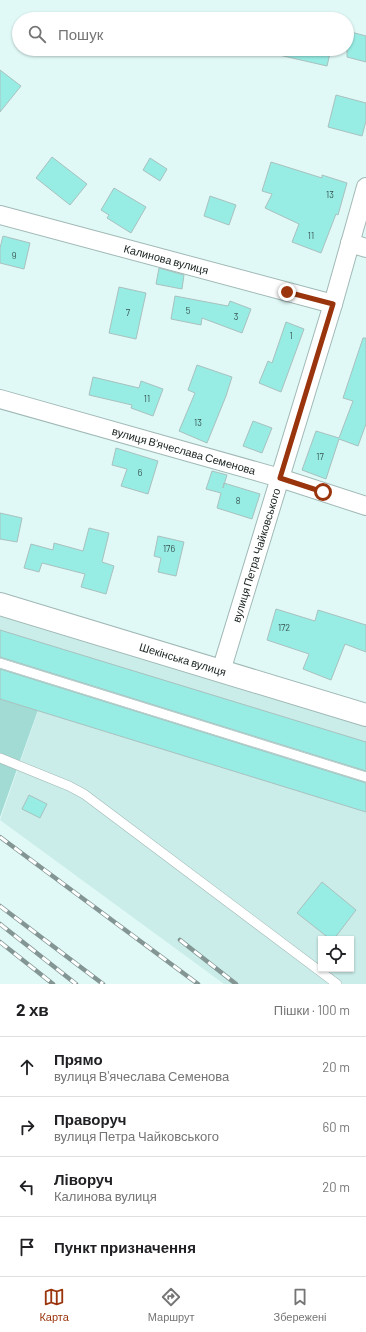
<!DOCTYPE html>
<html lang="uk">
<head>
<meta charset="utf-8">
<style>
  body { margin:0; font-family:Barlow,sans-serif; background:#f2f2f2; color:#202124 }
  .controls { position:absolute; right:12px; bottom:12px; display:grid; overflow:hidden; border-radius:0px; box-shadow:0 1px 3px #0004 }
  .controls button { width:36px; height:36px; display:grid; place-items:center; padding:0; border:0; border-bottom:1px solid #e0e0e0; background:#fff; color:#202124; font:20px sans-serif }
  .stop { position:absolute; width:12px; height:12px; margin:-9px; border:3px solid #9a340c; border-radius:50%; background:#fff }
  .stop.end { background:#9a340c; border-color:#fff; box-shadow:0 1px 4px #0008 }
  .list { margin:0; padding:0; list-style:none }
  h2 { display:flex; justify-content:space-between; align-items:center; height:52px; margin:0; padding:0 16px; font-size:17px }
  h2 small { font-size:13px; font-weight:400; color:#757577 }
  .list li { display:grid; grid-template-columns:26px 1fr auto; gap:12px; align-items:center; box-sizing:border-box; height:60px; padding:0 16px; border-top:1px solid #e0e0e0 }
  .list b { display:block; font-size:15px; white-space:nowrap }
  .list p { margin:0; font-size:13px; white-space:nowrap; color:#757577 }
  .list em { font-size:13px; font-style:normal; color:#757577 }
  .icon { flex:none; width:22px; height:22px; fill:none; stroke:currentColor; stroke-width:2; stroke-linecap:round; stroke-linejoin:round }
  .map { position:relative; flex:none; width:366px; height:984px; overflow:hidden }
  .search { position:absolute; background:#fff; box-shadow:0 1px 3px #0004; left:12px; right:12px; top:12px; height:44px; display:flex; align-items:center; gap:10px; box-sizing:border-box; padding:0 14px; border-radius:22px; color:#757577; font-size:15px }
  .sheet { height:292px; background:#fff }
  nav { display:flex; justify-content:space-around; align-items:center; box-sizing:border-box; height:56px; border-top:1px solid #e0e0e0; background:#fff; font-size:11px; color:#757577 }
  nav a { display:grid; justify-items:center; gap:2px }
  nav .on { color:#9a340c }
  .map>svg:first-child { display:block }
</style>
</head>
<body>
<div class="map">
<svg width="366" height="984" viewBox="0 0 366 984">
  <rect width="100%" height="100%" fill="#e0f9f6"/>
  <!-- built -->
  <path fill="#caede9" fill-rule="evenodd" d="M0 613 366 727V984H224L0 820 38 711 0 699ZM321 939H351V969H321Z"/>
  <!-- green -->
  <polygon fill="#a2dad4" points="0,699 38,710 0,817"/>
  <!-- building -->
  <g fill="#97ece4" stroke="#a9c1bf">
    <polygon points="347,31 366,36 366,62 347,57"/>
    <polygon points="279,49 331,49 327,66 279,55"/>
    <polygon points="0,70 21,86 0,112"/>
    <polygon points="336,95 366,103 366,121 362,136 328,127"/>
    <polygon points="52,157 87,184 70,205 36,178"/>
    <polygon points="150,158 167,169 160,181 143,170"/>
    <polygon points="271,162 322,178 322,175 347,183 338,215 336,214 321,253 292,242 299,224 265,208 272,194 262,191"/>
    <polygon points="114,188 146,207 131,233 107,218 109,215 101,210"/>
    <polygon points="210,196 236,205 229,225 204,216"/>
    <polygon points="3,236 30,243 24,269 0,263 0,248"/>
    <polygon points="159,268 184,275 182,289 156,284"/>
    <polygon points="119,287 146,293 136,339 109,333"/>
    <polygon points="175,296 228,306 230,301 251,309 242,333 202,318 201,325 171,319"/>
    <polygon points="286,322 304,329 281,392 259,383 268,361 272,363"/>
    <polygon points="363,338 366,338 366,424 358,446 339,439 326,479 302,470 316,431 339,438 353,401 343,398"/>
    <polygon points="197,365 232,377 226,396 207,443 179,431 195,393 188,390"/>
    <polygon points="93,377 139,388 141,381 163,389 153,416 131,408 132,405 89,395"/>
    <polygon points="253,421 272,428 262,453 243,446"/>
    <polygon points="116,448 158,461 148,494 121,486 127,469 112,465"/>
    <polygon points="212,471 227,475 223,488 224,483 260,494 252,519 217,508 221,493 206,489"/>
    <polygon points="0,513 22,518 17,542 0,539"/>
    <polygon points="89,528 109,533 102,562 114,566 106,594 81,587 85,574 42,563 39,572 24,568 31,544 53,550 54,543 83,551"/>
    <polygon points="158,536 184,542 176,576 158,572 161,558 154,556"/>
    <polygon points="276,609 315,621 318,610 366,625 366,652 345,644 331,680 303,669 309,654 267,640"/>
    <polygon points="0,630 366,742 366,771 0,657"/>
    <polygon points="0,669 366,783 366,812 0,699"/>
    <polygon points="29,795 47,804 40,818 22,809"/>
    <polygon points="322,882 356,910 334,939 330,939 297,913"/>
  </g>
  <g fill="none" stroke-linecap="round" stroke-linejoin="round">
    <!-- lane casing -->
    <g stroke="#a1b9b6" stroke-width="10">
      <g id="lane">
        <polyline points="0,663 366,777"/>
        <polyline points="0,758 69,786 84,794 337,984"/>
      </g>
    </g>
    <!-- street casing -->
    <g stroke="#a1b9b6" stroke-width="20">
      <g id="street">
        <path id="s1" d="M0 215 333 304"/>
        <polyline points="350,243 366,248"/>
        <path id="s2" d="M0 399 280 478 366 506"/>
        <path id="s3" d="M221 671 333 304 366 187"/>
      </g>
    </g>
    <!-- secondary casing -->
    <g stroke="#a1b9b6" stroke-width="24">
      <g id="secondary">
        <path id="s4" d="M0 604 366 715"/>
      </g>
    </g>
    <!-- lane -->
    <use href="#lane" stroke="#fff" stroke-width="9"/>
    <!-- street -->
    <use href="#street" stroke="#fff" stroke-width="18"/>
    <!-- secondary -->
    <use href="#secondary" stroke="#fff" stroke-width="22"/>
    <!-- rail casing -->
    <g stroke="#849694" stroke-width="4.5">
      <g id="rail">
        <polyline points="0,837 198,984"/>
        <polyline points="0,906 103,984"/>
        <polyline points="0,924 76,984"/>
        <polyline points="180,940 236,984"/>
        <polyline points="0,942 53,984"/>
      </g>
    </g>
    <!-- rail -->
    <use href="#rail" stroke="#fff" stroke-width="3" stroke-dasharray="9" stroke-linecap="butt"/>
  </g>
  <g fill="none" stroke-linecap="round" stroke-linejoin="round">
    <!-- route -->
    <polyline stroke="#9a340c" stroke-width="5" points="287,292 333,304 280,478 323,492"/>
  </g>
  <g text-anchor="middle" stroke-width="3.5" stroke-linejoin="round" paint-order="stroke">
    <!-- number labels -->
    <g font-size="9" fill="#385451">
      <text x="330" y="198">13</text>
      <text x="311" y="239">11</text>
      <text x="14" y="259">9</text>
      <text x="188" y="314">5</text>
      <text x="128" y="316">7</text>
      <text x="236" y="320">3</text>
      <text x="291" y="339">1</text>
      <text x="147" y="402">11</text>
      <text x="198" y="426">13</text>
      <text x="320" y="460">17</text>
      <text x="140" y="476">6</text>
      <text x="238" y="504">8</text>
      <text x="169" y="552">176</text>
      <text x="284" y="631">172</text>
    </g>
    <!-- street labels -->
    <g font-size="11" fill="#182120" stroke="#fff">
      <text dy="4" stroke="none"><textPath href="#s1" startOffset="172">Калинова вулиця</textPath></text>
      <text dy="4" stroke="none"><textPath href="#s2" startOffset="191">вулиця В'ячеслава Семенова</textPath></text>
      <text dy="4" stroke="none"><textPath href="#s3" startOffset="121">вулиця Петра Чайковського</textPath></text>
      <text dy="4" stroke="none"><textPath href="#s4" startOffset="191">Шекінська вулиця</textPath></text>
    </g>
  </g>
</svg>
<div class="controls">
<button><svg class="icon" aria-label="locate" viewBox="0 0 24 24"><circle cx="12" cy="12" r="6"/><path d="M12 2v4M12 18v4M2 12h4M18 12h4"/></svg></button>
</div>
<div class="stop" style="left:323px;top:492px"></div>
<div class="stop end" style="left:287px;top:292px"></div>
<div class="search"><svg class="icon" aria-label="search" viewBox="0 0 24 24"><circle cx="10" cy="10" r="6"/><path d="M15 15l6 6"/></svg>Пошук</div>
</div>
<section class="sheet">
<h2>2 хв<small>Пішки · 100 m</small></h2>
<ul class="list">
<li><svg class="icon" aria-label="ahead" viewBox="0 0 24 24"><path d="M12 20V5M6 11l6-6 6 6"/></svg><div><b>Прямо</b><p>вулиця В'ячеслава Семенова</p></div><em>20 m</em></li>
<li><svg class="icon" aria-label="right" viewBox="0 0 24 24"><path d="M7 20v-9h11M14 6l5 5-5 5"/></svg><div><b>Праворуч</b><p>вулиця Петра Чайковського</p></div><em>60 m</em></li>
<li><svg class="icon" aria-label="left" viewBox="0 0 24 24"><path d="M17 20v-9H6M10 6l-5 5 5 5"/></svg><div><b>Ліворуч</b><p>Калинова вулиця</p></div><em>20 m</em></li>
<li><svg class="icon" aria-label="arrive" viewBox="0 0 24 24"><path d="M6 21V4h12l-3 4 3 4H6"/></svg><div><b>Пункт призначення</b></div></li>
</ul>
</section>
<nav>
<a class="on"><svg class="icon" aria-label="map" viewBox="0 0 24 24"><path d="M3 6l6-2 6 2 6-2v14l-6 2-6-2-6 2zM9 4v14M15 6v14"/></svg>Карта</a>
<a><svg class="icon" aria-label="directions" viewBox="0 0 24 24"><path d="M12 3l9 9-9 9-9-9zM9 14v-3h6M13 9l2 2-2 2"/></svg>Маршрут</a>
<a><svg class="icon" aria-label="saved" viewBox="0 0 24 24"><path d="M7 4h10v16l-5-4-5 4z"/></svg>Збережені</a>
</nav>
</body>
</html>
